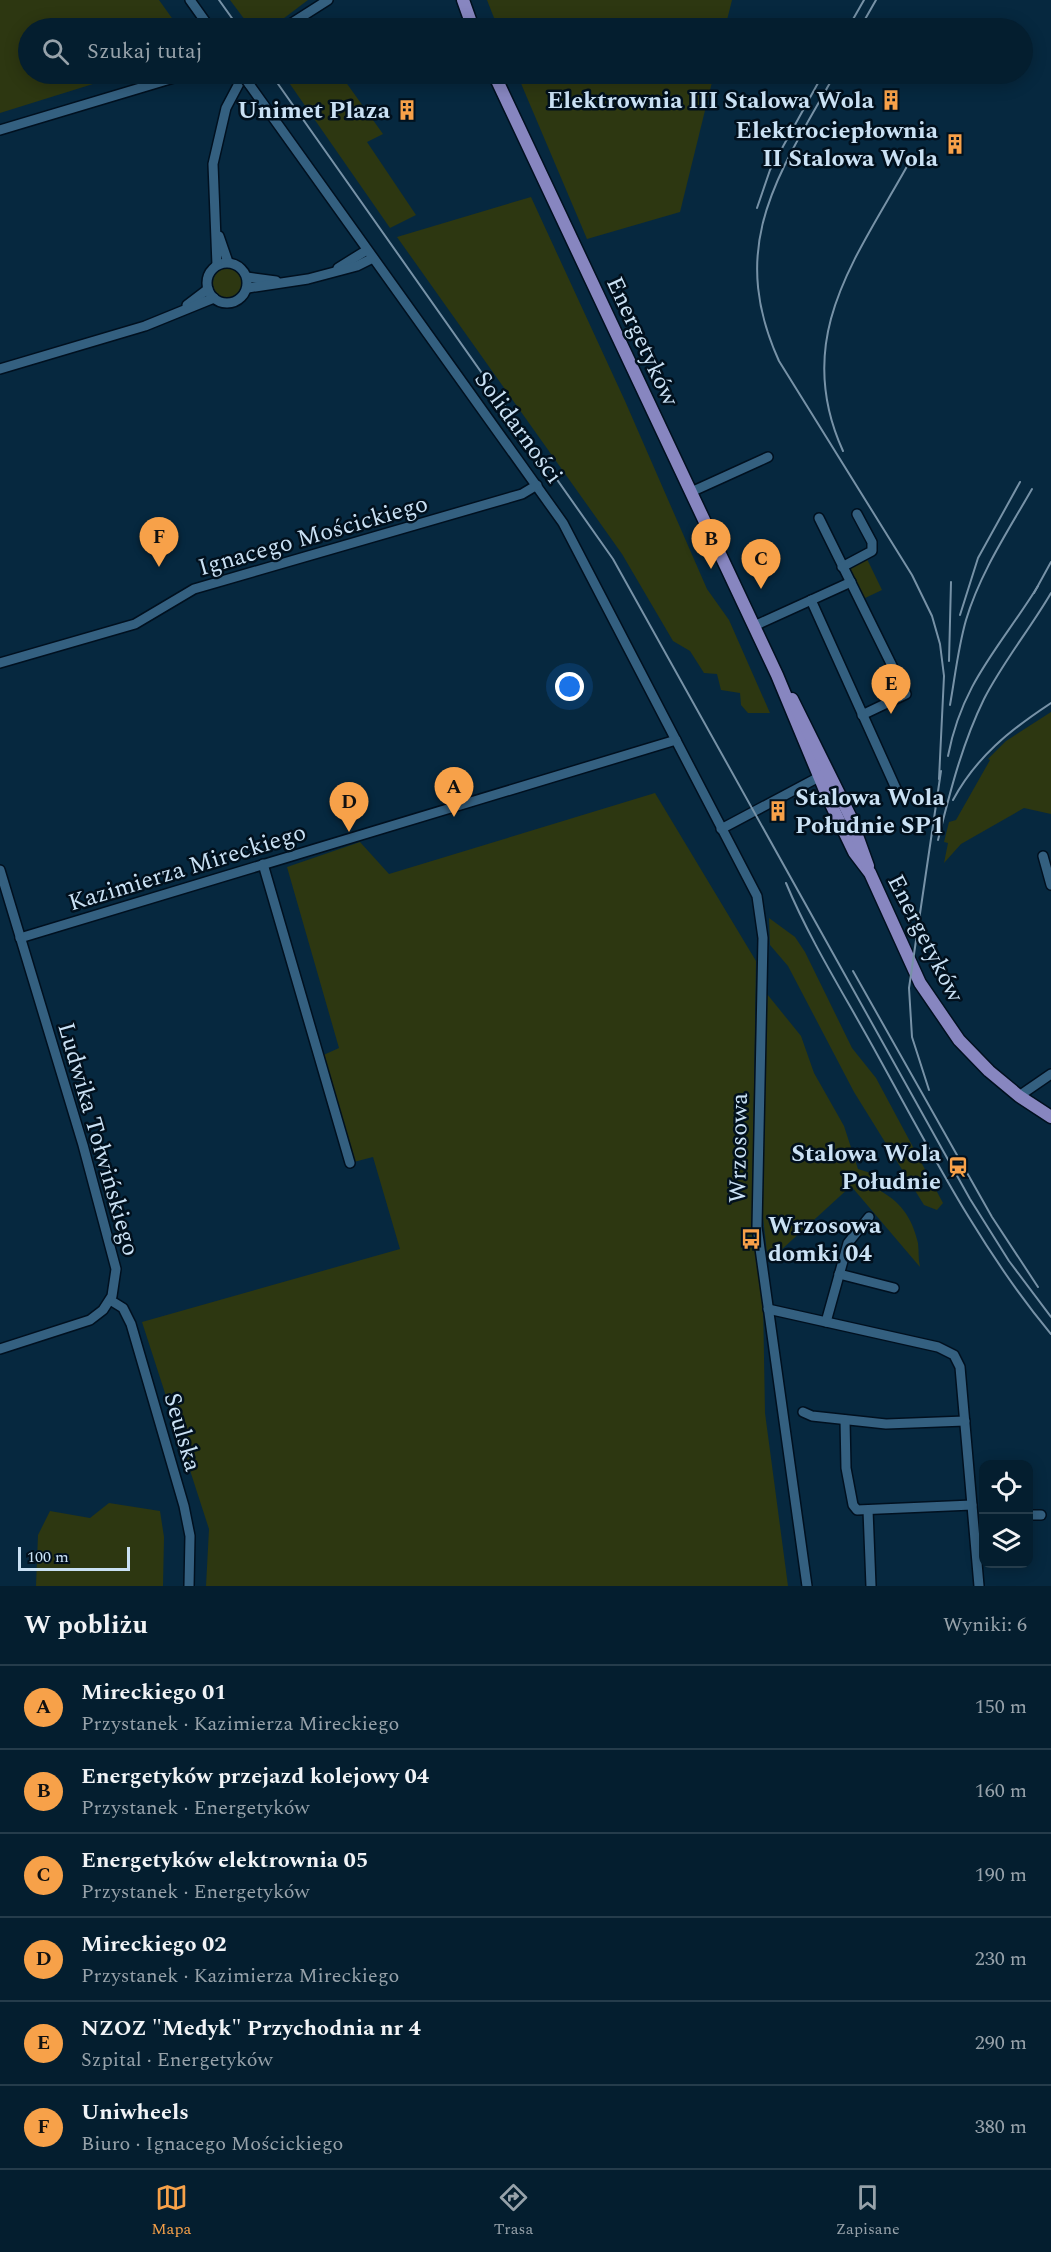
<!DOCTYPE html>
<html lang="pl">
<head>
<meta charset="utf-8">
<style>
  body { margin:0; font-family:Spectral,serif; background:#122b3b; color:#f1f3f6 }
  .controls { position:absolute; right:18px; bottom:18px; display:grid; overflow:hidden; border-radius:12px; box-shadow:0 3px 15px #0003 }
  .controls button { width:54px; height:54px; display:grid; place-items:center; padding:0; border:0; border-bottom:2px solid #253c4b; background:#041e2f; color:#f1f3f6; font:30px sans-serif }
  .scale { position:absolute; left:18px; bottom:15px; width:112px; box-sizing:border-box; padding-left:6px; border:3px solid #cae1f4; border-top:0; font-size:16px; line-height:21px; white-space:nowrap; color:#cae1f4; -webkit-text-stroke:4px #01101d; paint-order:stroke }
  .you { position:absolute; left:570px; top:687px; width:21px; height:21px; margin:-15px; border:4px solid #fff; border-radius:50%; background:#1a73e8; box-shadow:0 0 0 9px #1a73e833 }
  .badge { display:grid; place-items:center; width:39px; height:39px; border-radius:50%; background:#f7a149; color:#111; font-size:20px; font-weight:700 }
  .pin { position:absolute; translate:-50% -50px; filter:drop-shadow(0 2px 3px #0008) }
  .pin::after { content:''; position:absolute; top:32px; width:21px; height:18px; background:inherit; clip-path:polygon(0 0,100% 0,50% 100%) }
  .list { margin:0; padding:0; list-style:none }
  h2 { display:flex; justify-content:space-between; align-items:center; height:78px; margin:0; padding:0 24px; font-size:26px }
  h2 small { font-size:20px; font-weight:400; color:#97a2aa }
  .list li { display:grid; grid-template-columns:39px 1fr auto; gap:18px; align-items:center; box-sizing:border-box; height:84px; padding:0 24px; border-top:2px solid #253c4b }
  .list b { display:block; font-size:22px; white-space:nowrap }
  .list p { margin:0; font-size:20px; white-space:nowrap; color:#97a2aa }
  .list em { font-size:20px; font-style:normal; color:#97a2aa }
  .icon { flex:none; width:33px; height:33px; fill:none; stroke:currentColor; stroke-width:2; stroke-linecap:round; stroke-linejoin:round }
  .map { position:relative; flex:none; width:1051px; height:1586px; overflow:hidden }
  .search { position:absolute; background:#041e2f; box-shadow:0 3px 15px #0003; left:18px; right:18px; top:18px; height:66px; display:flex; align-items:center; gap:15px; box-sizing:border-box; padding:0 21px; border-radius:33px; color:#97a2aa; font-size:22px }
  .sheet { height:582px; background:#041e2f }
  nav { display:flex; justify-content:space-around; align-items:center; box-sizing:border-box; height:84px; border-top:2px solid #253c4b; background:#041e2f; font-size:16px; color:#97a2aa }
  nav a { display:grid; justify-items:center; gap:3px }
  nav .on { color:#f7a149 }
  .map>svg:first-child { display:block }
</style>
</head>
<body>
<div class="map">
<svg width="1051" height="1586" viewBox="0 0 1051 1586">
  <rect width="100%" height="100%" fill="#06283f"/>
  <!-- green -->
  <g fill="#2d3711">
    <polygon points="0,0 159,0 179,28 28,28 28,74 125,74 0,113"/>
    <polygon points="230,0 308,0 271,28 251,28"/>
    <polygon points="487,0 732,0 725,28 498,28"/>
    <polygon points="283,74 340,74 383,134 367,142 416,215 390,228"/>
    <polygon points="517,74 714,74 680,212 587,239"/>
    <polygon points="531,197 625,401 707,589 729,620 770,713 748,713 741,705 740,693 721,690 717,674 704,673 690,651 673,641 622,554 397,237"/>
    <circle cx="228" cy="283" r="15"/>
    <polygon points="867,559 882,590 863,599 849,567"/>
    <polygon points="1051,712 1051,814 1024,808 961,844 944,863 948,843 944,842 949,822 956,820 990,760 988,759 1006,741"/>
    <polygon points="655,793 756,961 752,1217 763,1300 765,1413 788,1586 206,1586 209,1529 142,1322 400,1249 373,1157 350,1163 319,1057 339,1048 287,867 360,842 389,874"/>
    <polygon points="769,918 795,937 805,952 852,1048 876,1078 943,1203 937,1210 924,1205 854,1092 788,966 770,945"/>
    <path d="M767 994 801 1036 814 1073 844 1126 858 1169 877 1175V1189C900 1201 912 1217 918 1243 919 1251 918 1259 920 1267L851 1186 768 1262 762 1208Z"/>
    <polygon points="109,1503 160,1511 164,1537 163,1586 36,1586 38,1535 50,1511 90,1518"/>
  </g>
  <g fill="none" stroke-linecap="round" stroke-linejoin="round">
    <!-- minor casing -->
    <g stroke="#00101f" stroke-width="12">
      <g id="minor">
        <polyline points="190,0 210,28"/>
        <polyline points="284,28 328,0"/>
        <polyline points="249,84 563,523 757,896 763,938 757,1227 807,1586"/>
        <polyline points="0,130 187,74"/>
        <polyline points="219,236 228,262"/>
        <circle cx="227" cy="283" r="20"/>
        <polyline points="217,265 213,164 226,108 244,74"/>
        <polyline points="338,268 367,250"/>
        <polyline points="247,277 276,281"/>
        <polyline points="248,288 308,279 357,266 373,258"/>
        <polyline points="187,305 208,289"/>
        <polyline points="0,369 145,326 214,298"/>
        <polyline points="691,492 768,457"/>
        <polyline points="819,518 906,694 862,715"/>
        <polyline points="842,567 872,551 872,542 857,514"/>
        <polyline points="811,600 898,793"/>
        <polyline points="754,626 851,582"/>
        <polyline points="0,663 135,624 194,589 522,494 537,485"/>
        <polyline points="721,829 819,777"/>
        <polyline points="1043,856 1051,885"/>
        <polyline points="263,864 350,1163"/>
        <polyline points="0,870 83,1145 116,1269 112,1296 103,1310 90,1320 0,1349"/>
        <polyline points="20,938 676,740"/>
        <polyline points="1019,1096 1051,1074"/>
        <polyline points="839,1274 894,1288"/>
        <polyline points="110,1300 123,1308 131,1324 184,1506 190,1536 189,1586"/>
        <polyline points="768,1309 938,1347 954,1355 960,1367 979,1586"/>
        <polyline points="826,1322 848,1243 869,1217"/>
        <polyline points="803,1412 812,1416 886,1424 965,1421"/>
        <polyline points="845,1420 846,1468 853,1505 857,1510 972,1505"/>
        <polyline points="868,1510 871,1586"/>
        <polyline points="1028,1515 1041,1515"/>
      </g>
    </g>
    <!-- major casing -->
    <g stroke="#00101f" stroke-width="15">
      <g id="major">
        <polyline points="463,0 473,28"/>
        <polyline points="494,74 777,675 829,800 854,852 870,873 920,983 959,1040 989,1071 1019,1096 1051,1117"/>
        <polyline points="792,699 850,816 868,866"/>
      </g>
    </g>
    <!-- minor -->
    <use href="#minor" stroke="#346080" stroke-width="9"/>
    <!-- major -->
    <use href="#major" stroke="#8786c0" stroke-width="12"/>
    <!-- rail -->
    <g stroke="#7792a7" stroke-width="2">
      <polyline points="219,0 239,28"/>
      <polyline points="848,28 864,0"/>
      <polyline points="860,28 876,0"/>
      <polyline points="271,74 613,559 970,1199 1009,1261 1051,1317"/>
      <path d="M835 74C779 174 726 244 779 361L912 575 932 616 940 644 944 676 939 779"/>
      <polyline points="757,208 770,170 823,74"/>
      <path d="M843 451C791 337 857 257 910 161"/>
      <polyline points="1034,593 1051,562"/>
      <polyline points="960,615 978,558 1020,482"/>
      <polyline points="949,661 951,582"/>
      <path d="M950 705C955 677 958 648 966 620 980 573 1008 531 1032 489"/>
      <path d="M948 756C962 682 1001 646 1038 586"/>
      <path d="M953 800C976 757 1010 730 1051 703"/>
      <path d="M938 840C950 792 962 744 984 699 1003 662 1030 629 1051 593"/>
      <path d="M786 883C811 943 847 999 878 1056 931 1152 981 1250 1051 1334"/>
      <polyline points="853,971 992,1217 1038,1287"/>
      <polyline points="929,1090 912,1037 909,988 941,771"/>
    </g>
    <!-- minor-bridge casing -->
    <g stroke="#00101f" stroke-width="12" stroke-linecap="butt">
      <polyline id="minor-bridge" points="242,74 249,84"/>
    </g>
    <!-- minor-bridge -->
    <use href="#minor-bridge" stroke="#346080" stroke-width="9"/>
  </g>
  <!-- icons -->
  <defs>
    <g id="building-bare" transform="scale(1.62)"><path d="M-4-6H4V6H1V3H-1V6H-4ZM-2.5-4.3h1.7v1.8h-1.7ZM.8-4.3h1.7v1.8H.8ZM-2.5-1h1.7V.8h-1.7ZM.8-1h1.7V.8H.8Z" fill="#f7a149" stroke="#01101d" stroke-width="2.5" paint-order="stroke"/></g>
    <g id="station-bare" transform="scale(1.62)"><path d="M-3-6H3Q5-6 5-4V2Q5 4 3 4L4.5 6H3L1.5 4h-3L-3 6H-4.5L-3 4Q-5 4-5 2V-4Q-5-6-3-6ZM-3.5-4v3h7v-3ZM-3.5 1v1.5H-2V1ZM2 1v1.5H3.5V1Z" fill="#f7a149" stroke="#01101d" stroke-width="2.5" paint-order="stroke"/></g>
    <g id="bus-bare" transform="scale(1.62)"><path d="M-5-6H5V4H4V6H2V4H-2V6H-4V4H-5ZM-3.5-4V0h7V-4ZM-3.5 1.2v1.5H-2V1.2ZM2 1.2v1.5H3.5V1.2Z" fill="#f7a149" stroke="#01101d" stroke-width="2.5" paint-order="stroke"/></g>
  </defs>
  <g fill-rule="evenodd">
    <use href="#building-bare" x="891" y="100"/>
    <use href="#building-bare" x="407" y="110"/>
    <use href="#building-bare" x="955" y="144"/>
    <use href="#building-bare" x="778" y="811"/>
    <use href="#station-bare" x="958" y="1167"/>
    <use href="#bus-bare" x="751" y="1239"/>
  </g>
  <g text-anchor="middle" stroke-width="5" stroke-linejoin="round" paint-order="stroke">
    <!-- poi labels -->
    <g font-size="24" font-weight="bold" fill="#cae1f4" stroke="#01101d" text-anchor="end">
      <text x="874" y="108">Elektrownia III Stalowa Wola</text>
      <text x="390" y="118">Unimet Plaza</text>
      <text x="938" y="138">Elektrociepłownia<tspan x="938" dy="28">II Stalowa Wola</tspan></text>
      <text x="795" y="805" text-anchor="start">Stalowa Wola<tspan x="795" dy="28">Południe SP1</tspan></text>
      <text x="941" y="1161">Stalowa Wola<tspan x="941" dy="28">Południe</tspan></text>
      <text x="768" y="1233" text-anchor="start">Wrzosowa<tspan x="768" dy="28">domki 04</tspan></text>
    </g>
    <!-- street labels -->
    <g font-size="24" fill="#cae1f4" stroke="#01101d">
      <text transform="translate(643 341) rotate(65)" y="8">Energetyków</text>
      <text transform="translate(519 427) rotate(54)" y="8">Solidarności</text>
      <text transform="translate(313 535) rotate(-16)" y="8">Ignacego Mościckiego</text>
      <text transform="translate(187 867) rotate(-17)" y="8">Kazimierza Mireckiego</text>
      <text transform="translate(926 938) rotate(63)" y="8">Energetyków</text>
      <text transform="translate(99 1139) rotate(74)" y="8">Ludwika Tołwińskiego</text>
      <text transform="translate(738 1148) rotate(-89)" y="8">Wrzosowa</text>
      <text transform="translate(183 1432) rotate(74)" y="8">Seulska</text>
    </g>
  </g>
</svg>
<div class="controls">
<button><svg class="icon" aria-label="locate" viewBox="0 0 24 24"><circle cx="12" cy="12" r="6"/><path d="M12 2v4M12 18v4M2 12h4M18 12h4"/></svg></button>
<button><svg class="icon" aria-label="layers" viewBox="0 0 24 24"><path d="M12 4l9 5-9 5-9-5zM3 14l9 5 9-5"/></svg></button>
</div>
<div class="scale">100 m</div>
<div class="you"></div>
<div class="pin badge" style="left:454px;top:817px">A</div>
<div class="pin badge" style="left:711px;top:569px">B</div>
<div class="pin badge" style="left:761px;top:589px">C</div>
<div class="pin badge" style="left:349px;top:832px">D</div>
<div class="pin badge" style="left:891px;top:714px">E</div>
<div class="pin badge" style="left:159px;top:567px">F</div>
<div class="search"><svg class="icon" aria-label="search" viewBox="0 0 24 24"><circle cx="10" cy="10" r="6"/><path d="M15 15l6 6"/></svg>Szukaj tutaj</div>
</div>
<section class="sheet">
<h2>W pobliżu<small>Wyniki: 6</small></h2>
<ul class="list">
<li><span class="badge">A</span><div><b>Mireckiego 01</b><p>Przystanek · Kazimierza Mireckiego</p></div><em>150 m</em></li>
<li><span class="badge">B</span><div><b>Energetyków przejazd kolejowy 04</b><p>Przystanek · Energetyków</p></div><em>160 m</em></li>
<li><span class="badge">C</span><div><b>Energetyków elektrownia 05</b><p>Przystanek · Energetyków</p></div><em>190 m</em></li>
<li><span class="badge">D</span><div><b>Mireckiego 02</b><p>Przystanek · Kazimierza Mireckiego</p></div><em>230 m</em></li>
<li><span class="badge">E</span><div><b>NZOZ &quot;Medyk&quot; Przychodnia nr 4</b><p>Szpital · Energetyków</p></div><em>290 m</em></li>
<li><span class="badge">F</span><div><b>Uniwheels</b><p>Biuro · Ignacego Mościckiego</p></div><em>380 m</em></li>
</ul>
</section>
<nav>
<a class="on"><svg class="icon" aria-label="map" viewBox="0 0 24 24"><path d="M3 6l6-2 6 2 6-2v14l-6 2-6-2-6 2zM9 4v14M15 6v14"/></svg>Mapa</a>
<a><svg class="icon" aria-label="directions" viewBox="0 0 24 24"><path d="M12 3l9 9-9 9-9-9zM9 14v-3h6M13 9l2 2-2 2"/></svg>Trasa</a>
<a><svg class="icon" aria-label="saved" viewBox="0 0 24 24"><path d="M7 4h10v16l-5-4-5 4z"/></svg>Zapisane</a>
</nav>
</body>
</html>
